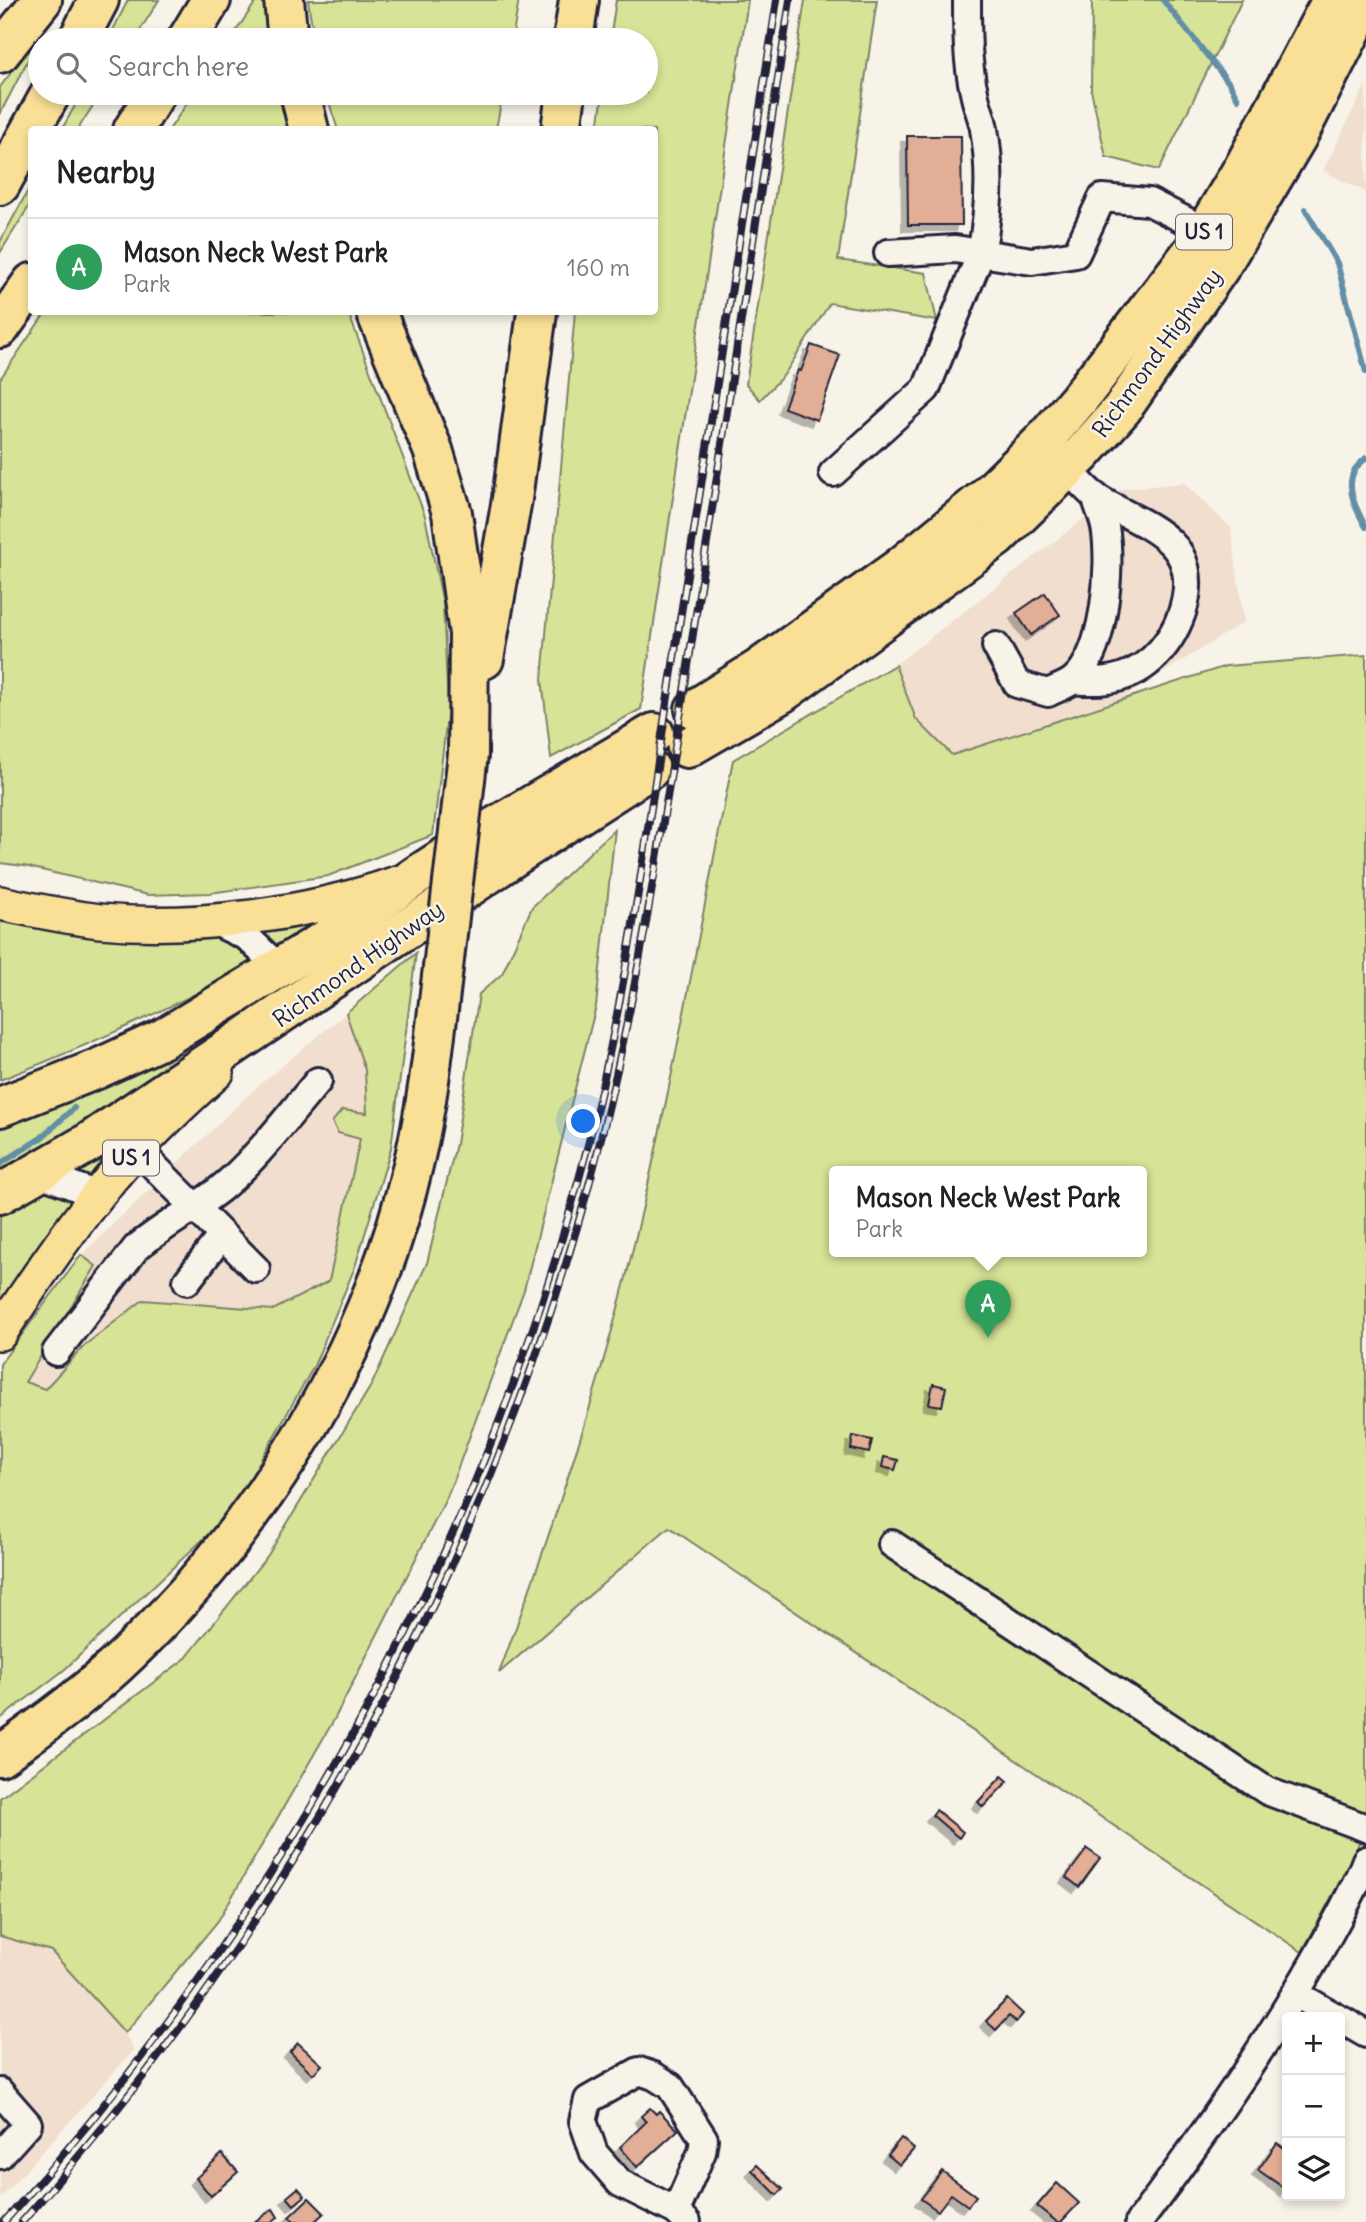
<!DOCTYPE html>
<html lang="en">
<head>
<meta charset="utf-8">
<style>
  body { margin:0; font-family:Delius,sans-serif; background:#f2f2f2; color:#222 }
  .controls { position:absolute; right:21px; bottom:21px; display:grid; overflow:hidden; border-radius:7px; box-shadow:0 4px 10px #0003 }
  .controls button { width:63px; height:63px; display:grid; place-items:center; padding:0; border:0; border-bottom:2px solid #e0e0e0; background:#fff; color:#222; font:35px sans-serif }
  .you { position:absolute; left:584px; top:1122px; width:24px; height:24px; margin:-18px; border:5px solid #fff; border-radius:50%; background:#1a73e8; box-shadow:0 0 0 10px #1a73e833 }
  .badge { display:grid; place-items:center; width:46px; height:46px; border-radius:50%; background:#0f766e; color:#fff; font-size:23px; font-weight:700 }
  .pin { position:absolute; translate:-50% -58px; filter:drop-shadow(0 2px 4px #0008) }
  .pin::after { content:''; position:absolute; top:37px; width:24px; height:21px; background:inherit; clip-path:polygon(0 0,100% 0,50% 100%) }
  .popup { position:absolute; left:829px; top:1166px; width:318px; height:91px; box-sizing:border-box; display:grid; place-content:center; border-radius:7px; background:#fff; filter:drop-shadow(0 2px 5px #0005); font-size:23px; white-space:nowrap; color:#767676 }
  .popup b { font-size:26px; color:#222 }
  .popup::after { content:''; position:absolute; left:50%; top:100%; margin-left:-14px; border:14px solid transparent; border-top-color:#fff }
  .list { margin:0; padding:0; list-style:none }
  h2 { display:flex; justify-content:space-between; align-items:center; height:91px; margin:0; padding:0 28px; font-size:30px }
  h2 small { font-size:23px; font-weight:400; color:#767676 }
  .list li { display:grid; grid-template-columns:46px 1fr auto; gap:21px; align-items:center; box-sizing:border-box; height:98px; padding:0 28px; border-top:2px solid #e0e0e0 }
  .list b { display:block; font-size:26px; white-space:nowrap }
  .list p { margin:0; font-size:23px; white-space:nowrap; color:#767676 }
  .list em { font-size:23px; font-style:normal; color:#767676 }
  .icon { flex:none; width:38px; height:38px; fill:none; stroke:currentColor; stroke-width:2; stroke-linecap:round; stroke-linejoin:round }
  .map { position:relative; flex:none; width:1366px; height:2222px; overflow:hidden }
  .search { position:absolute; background:#fff; box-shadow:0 4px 10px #0003; left:28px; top:28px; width:630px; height:77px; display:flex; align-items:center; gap:18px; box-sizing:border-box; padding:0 24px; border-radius:38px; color:#767676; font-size:26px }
  .panel { position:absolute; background:#fff; box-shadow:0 4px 10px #0003; left:28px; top:126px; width:630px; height:189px; border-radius:7px }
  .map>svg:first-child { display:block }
</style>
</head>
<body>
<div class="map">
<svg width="1366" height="2222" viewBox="0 0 1366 2222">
  <defs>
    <filter id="shadow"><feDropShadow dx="-6" dy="6" stdDeviation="0" flood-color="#0004"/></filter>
  </defs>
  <rect width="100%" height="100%" fill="#f7f3e8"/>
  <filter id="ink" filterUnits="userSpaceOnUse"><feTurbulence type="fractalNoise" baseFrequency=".0143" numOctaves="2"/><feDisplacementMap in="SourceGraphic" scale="14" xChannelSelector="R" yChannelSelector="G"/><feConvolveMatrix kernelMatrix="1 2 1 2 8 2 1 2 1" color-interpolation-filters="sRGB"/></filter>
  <g filter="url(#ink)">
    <!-- built -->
    <g fill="#f1decf">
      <polygon points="1366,84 1366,192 1323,171"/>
      <polygon points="1184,483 1231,528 1244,622 1118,701 952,755 916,719 895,665 1122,489"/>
      <polygon points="346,1013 365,1070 367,1113 338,1133 360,1138 329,1281 274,1310 143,1300 85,1345 45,1389 25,1382 95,1266 81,1255 259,1085"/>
      <polygon points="0,1936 51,1951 125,2033 134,2050 0,2199"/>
    </g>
    <!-- green -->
    <g fill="#d7e396" stroke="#7c8268" stroke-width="2" fill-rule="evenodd">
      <polygon points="128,0 159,0 134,40 108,40"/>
      <polygon points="257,0 263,0 271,40 230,40"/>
      <polygon points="308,0 519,0 512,40 314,40"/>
      <polygon points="616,0 748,0 641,709 551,758 542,679 575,312 654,312 654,130 598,129 603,93 646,93 646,40 610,40"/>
      <polygon points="805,0 877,0 838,260 926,273 937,321 830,303 784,375 760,400 746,384"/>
      <polygon points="1092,0 1242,0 1159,170 1106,157 1091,90"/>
      <polygon points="44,29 0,114 0,87"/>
      <polygon points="82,93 101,93 78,129 62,129"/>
      <polygon points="194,93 282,93 292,130 169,130"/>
      <polygon points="326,93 503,93 496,129 338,130"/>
      <polygon points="31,185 31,203 0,253 0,242"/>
      <polygon points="46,312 348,312 425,516 443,603 448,708 433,835 328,876 210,893 148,895 24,866 0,863 0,379"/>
      <path d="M1366 655V1826L1354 1855 1302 1952 669 1527 499 1673C547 1546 590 1417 624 1285 668 1112 698 935 733 760L895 665 916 719 952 755 1226 666ZM834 1172H1142V1252H834Z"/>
      <polygon points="651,744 85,1125 0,1172 0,1122"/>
      <polygon points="615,829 596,1006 524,1290 447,1497 335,1718 218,1921 125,2033 51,1951 0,1936 0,1798 186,1658 268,1555 372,1384 427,1263 456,1144 479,994 502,974 532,907"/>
      <path d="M355 905C243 975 123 1032 0 1080V918Z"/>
      <polygon points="416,953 391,1148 355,1267 314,1366 230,1514 64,1670 0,1719 0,1364 81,1255 96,1266 25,1382 45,1389 85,1345 143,1300 273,1310 329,1281 360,1139 338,1133 332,1122 342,1110 367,1113 365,1070 346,1013"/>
      <polygon points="185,1090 0,1309 0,1216 28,1199"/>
    </g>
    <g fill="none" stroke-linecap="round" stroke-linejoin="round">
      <!-- stream -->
      <g stroke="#628ea7" stroke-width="6">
        <polyline points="1163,0 1229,83 1238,99"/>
        <polyline points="1305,209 1337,263 1366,372"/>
        <path d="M1366 458C1362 462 1356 466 1354 471 1345 489 1357 511 1366 527"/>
        <polyline points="0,1164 41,1138 74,1108"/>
      </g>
    </g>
    <!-- building -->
    <g fill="#e2ae95" stroke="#22223b" stroke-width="2" filter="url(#shadow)">
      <polygon points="907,136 961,136 962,225 908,225"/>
      <polygon points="811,345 840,355 817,420 784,408 798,370 801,371"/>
      <polygon points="1045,593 1060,615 1031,635 1016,613"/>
      <polygon points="933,1384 946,1387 942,1406 929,1404"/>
      <polygon points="853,1436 872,1440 869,1453 851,1449"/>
      <polygon points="884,1457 898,1460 895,1470 882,1467"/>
      <polygon points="1002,1776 1008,1781 983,1807 978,1802"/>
      <polygon points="936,1810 963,1832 959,1838 932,1815"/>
      <polygon points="1087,1849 1100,1858 1079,1887 1066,1877"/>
      <polygon points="1007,1999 1023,2014 1016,2022 1009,2016 996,2030 986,2021"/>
      <polygon points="298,2043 322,2065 313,2074 290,2052"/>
      <polygon points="650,2108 656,2114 659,2111 678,2130 637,2167 620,2147 646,2122 641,2116"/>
      <polygon points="901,2138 914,2149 900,2165 888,2155"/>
      <polygon points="1277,2143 1287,2150 1287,2190 1258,2170"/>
      <polygon points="222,2154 238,2172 211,2196 196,2178"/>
      <polygon points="757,2165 783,2189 777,2195 752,2170"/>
      <polygon points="942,2171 976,2196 968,2206 951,2194 938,2211 921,2199"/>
      <polygon points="1057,2183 1079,2203 1061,2222 1057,2222 1037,2206"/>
      <polygon points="298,2188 305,2196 294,2205 287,2197"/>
      <polygon points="309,2198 324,2213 314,2222 294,2222 289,2217"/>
      <polygon points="273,2209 278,2217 271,2222 254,2222"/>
    </g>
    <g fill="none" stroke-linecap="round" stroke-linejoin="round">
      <!-- minor casing -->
      <g stroke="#22223b" stroke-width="32">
        <g id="minor">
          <polyline points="888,253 955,249 1032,261 1076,254 1102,198 1149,202 1220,238"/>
          <path d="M1056 455C1069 469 1082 487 1097 498 1120 513 1151 523 1171 543 1201 572 1184 623 1161 650 1137 678 1108 684 1074 680"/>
          <path d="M833 473 926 389 981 253C989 213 991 169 984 129 982 116 976 105 974 92 967 62 967 30 967 0"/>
          <path d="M996 646 1017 684 1048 693C1056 689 1065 686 1072 681 1105 657 1112 565 1105 527 1103 517 1098 506 1095 496"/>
          <polyline points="214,921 247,937 280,969"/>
          <polyline points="138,1150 256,1269"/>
          <polyline points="37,1172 97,1195"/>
          <polyline points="187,1281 222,1235"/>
          <path d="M56 1352 136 1248C163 1226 193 1210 220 1189 254 1162 289 1115 318 1081"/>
          <polyline points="892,1544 1267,1791 1366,1828"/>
          <polyline points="1296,1994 1336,2017"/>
          <polyline points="1340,2019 1366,2034"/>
          <polyline points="0,2092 28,2124 0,2155"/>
          <polyline points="676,2211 702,2152 704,2139 670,2086 654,2076 639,2071 588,2100 583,2121 594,2153 620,2183 676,2211 687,2222"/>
          <path d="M1139 2222C1202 2138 1263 2051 1315 1960 1333 1927 1353 1894 1366 1860"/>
        </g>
      </g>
      <!-- major casing -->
      <g stroke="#22223b" stroke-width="38">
        <g id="major">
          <path d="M0 903C33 910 66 917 100 921 193 930 309 914 397 883"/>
          <path d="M0 1333C32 1285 64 1237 100 1192 132 1150 178 1107 217 1072"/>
        </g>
      </g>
      <!-- highway casing -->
      <g stroke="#22223b" stroke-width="44">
        <g id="highway">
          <polyline points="284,0 288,40"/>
          <polyline points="78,40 99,0"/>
          <polyline points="187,40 211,0"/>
          <polyline points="573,40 579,0"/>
          <polyline points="0,53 42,0"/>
          <polyline points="300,93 309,130"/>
          <polyline points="133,130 156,93"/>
          <polyline points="561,130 566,93"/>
          <polyline points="0,185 51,93"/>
          <polyline points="376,312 433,450 452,513 469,634 468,754"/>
          <polyline points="0,328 32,283"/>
          <polyline points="484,659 512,499 537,312"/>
          <polyline points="695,709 760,668 898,569 985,498 1043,441 1079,399 1196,247 1245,165 1332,0"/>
          <polyline points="687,748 782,693 997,537 1082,454 1122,409 1220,267 1297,137 1366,2"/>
          <polyline points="0,1107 97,1069 162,1039 327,939 416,876 464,845 654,733"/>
          <polyline points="0,1194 88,1143 524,850 650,769"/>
          <path d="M0 1756C44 1724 89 1692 128 1654 266 1521 371 1349 414 1161 429 1098 435 1033 443 968"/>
        </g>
      </g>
      <!-- minor -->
      <use href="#minor" stroke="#f7f3e8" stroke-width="26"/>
      <!-- major -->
      <use href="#major" stroke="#fadf96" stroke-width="33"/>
      <!-- highway -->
      <use href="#highway" stroke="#fadf96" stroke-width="38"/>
      <!-- rail casing -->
      <g stroke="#22223b" stroke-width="8">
        <g id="rail">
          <path d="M4 2222C283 1913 485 1546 589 1141 627 993 645 841 669 690 705 460 741 230 777 0"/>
          <path d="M22 2222C274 1940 464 1607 572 1244 629 1056 657 860 688 666 722 444 756 222 790 0"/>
        </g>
      </g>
      <!-- rail -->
      <use href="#rail" stroke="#f7f3e8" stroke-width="5" stroke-dasharray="16" stroke-linecap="butt"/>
      <!-- highway-bridge casing -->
      <g stroke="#22223b" stroke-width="44" stroke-linecap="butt">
        <polyline id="highway-bridge" points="443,968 468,754"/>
      </g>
      <!-- highway-bridge -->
      <use href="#highway-bridge" stroke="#fadf96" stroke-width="38"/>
    </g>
  </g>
  <g text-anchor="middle" stroke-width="5" stroke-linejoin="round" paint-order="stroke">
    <!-- shield labels -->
    <g fill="#f7f3e8" stroke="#62616f" stroke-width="2">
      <rect x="1176" y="214.5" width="56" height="35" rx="5"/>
      <rect x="103" y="1140.5" width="56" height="35" rx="5"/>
    </g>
    <g font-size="21" font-weight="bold" fill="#22223b">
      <text x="1204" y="239">US 1</text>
      <text x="131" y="1165">US 1</text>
    </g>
    <!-- street labels -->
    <g font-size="23" fill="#22223b" stroke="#f7f3e8">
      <text transform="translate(1157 353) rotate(-54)" y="8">Richmond Highway</text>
      <text transform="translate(358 964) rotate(-35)" y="8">Richmond Highway</text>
    </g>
  </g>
</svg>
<div class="controls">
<button>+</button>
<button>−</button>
<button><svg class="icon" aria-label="layers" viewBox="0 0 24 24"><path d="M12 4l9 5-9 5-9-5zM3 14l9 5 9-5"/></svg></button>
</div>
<div class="you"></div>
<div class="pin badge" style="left:988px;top:1338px;background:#2e9e5b">A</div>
<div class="popup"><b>Mason Neck West Park</b>Park</div>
<div class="search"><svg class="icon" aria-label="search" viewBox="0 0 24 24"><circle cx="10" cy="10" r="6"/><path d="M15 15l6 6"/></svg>Search here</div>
<section class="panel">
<h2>Nearby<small></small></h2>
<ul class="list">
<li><span class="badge" style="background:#2e9e5b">A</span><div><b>Mason Neck West Park</b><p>Park</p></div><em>160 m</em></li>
</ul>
</section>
</div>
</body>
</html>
